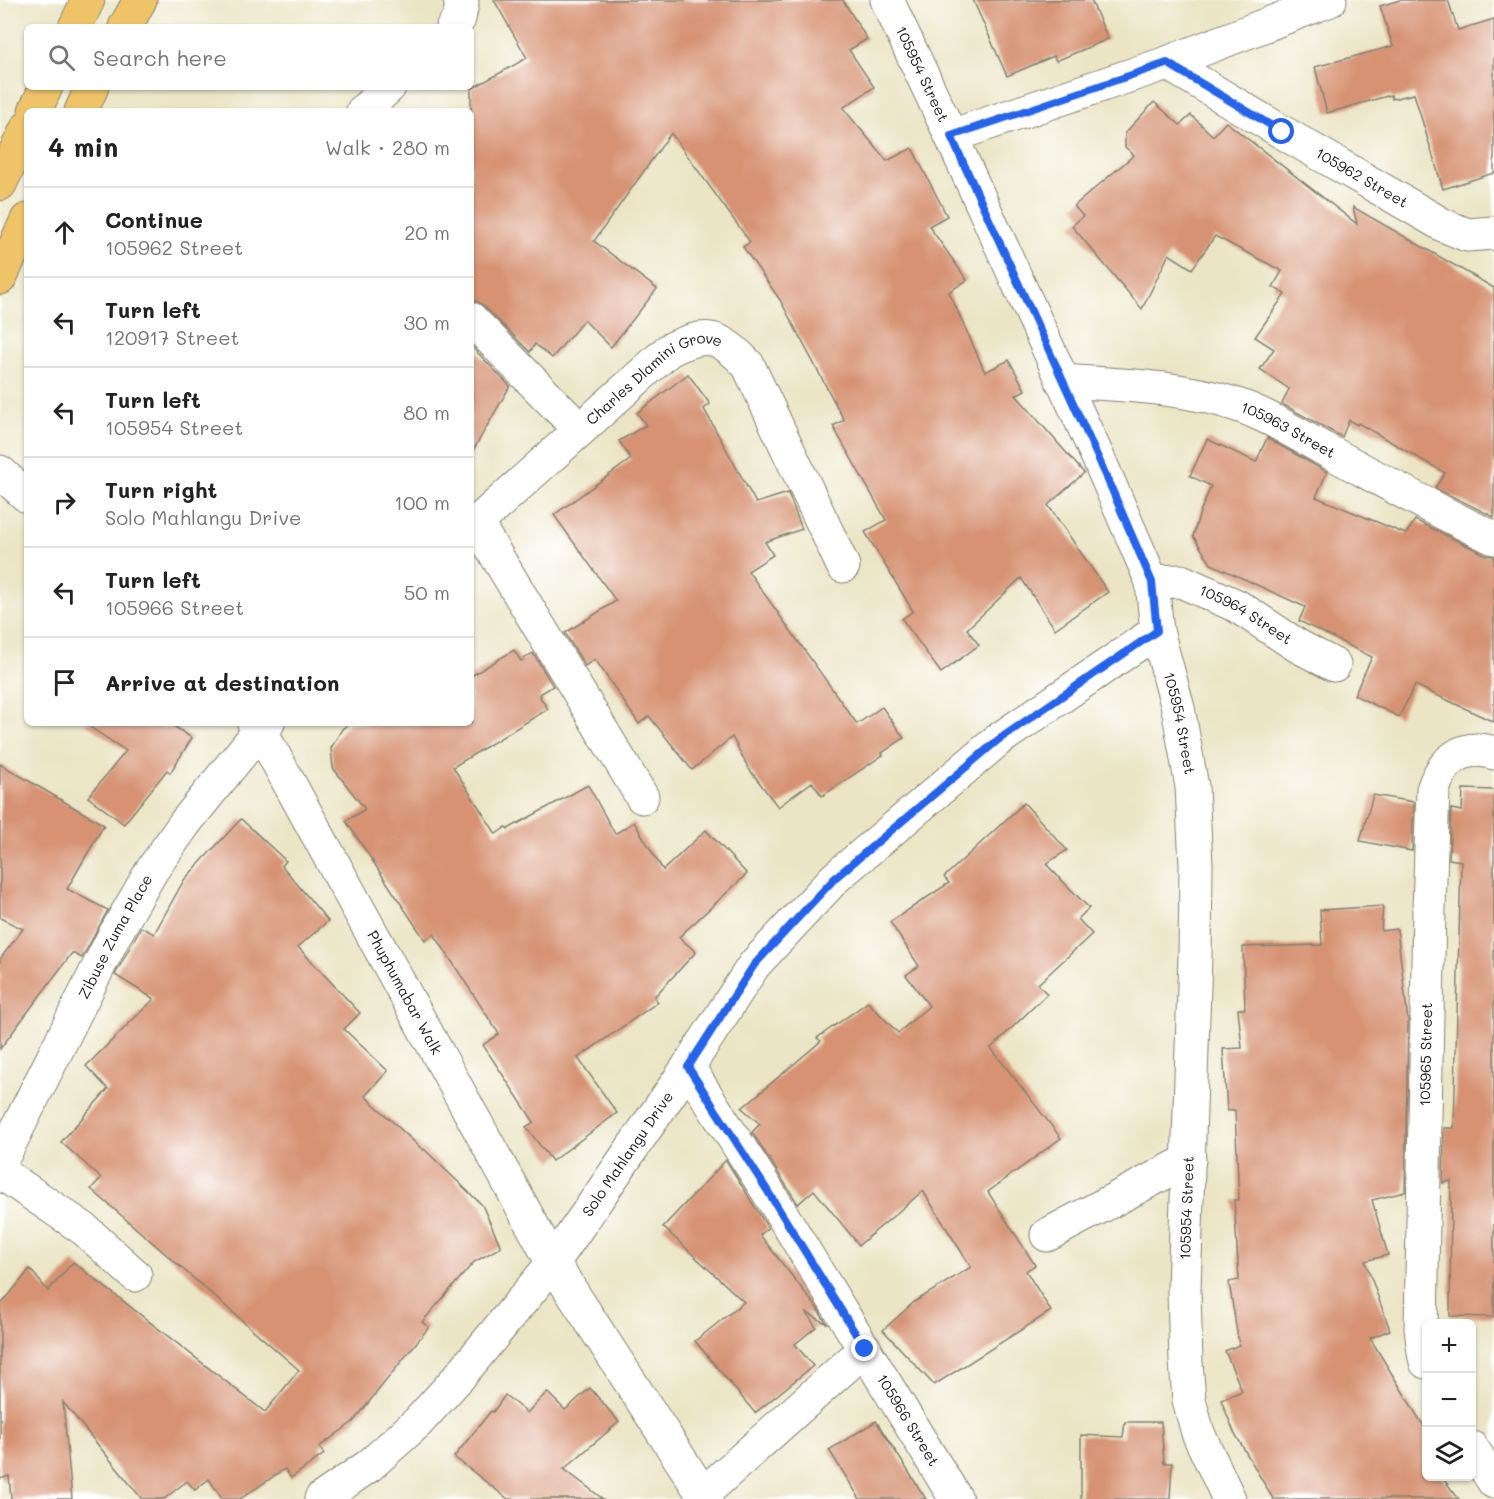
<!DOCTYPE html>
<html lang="en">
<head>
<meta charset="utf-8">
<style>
  body { margin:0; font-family:Mali,sans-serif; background:#f6f6f6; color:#222 }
  .controls { position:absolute; right:18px; bottom:18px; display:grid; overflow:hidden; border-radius:9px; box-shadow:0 2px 4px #0004 }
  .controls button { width:54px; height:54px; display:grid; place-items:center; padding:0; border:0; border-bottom:2px solid #e0e0e0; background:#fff; color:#222; font:30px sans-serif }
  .stop { position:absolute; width:18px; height:18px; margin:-14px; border:4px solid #2563eb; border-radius:50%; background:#fff }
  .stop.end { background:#2563eb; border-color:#fff; box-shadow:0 2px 6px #0008 }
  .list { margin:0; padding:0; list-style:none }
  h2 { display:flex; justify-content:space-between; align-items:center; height:78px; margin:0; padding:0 24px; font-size:26px }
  h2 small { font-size:20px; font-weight:400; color:#767676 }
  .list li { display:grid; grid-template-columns:39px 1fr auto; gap:18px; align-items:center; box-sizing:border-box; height:90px; padding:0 24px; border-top:2px solid #e0e0e0 }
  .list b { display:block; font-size:22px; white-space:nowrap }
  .list p { margin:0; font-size:20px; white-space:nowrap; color:#767676 }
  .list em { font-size:20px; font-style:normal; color:#767676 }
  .icon { flex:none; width:33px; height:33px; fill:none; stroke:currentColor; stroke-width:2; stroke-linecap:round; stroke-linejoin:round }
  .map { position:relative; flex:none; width:1494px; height:1499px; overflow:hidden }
  .search { position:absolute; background:#fff; box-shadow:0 2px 4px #0004; left:24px; top:24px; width:450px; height:66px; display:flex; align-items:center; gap:15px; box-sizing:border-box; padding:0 21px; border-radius:9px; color:#767676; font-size:22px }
  .panel { position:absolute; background:#fff; box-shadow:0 2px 4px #0004; left:24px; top:108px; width:450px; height:618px; border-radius:9px }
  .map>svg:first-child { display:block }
</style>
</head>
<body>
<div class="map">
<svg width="1494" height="1499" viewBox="0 0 1494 1499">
  <rect width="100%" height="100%" fill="#fff"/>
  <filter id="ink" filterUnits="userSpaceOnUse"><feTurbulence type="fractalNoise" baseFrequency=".0167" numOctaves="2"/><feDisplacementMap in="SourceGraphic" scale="12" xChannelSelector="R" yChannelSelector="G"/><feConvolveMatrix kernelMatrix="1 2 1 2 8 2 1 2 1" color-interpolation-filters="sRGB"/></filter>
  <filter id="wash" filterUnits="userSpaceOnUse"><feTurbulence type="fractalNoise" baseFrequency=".008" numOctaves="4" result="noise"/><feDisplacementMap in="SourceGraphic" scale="24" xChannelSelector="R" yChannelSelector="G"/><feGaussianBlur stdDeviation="1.35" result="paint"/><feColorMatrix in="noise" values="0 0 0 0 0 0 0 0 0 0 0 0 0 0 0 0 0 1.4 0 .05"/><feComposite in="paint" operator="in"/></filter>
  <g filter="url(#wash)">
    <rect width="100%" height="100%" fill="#ebe5c5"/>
    <g id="blocks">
      <!-- building -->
      <g fill="#d69272">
        <polygon points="494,0 843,0 867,39 849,50 874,87 843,108 887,161 912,148 947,216 929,226 967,280 949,292 985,372 1009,360 1025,390 1016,395 1084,473 1048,505 1108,592 1055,629 1021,578 967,629 979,645 941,673 902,619 913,611 865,532 886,520 833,426 844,420 780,300 743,247 750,242 671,133 594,241 657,289 611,347 584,320 552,358 535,344 530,352 484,306 477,301 471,301 471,89 527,58"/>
        <polygon points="973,0 1091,0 1108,39 1056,61 1054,56 1007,76"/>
        <polygon points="1400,0 1448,0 1458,30 1494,19 1494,173 1443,189 1414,94 1392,99 1391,95 1327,113 1315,67 1393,46 1380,6"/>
        <polygon points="1154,102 1180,125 1191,115 1213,136 1226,122 1357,224 1353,207 1494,288 1494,517 1435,488 1445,473 1358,423 1357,425 1349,420 1342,437 1282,404 1289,389 1260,369 1274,349 1255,337 1285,294 1273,287 1282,271 1215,236 1192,269 1169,254 1142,309 1072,226 1083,216 1074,206 1134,155 1125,147 1125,133"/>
        <polygon points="471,346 510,386 471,454"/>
        <polygon points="688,374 710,404 704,409 756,503 788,493 802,529 765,542 773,555 748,571 857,724 882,707 904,738 882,753 883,755 822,796 812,782 778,807 749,769 732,737 692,770 649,716 639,724 595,659 585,666 565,633 616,601 554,515 631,459 619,441 646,425 637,413"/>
        <polygon points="1267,438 1327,472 1316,497 1406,534 1415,520 1486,555 1494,556 1494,722 1415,685 1399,717 1354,695 1372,657 1299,621 1305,607 1211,564 1193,536 1200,512 1211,486 1190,476 1207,439 1256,462"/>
        <polygon points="514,650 521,661 533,653 553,686 540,694 541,696 540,697 548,709 453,767 496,834 506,827 508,829 588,785 615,834 634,822 663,870 706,830 747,874 679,937 696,952 654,997 658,1002 578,1058 617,1113 552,1161 526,1127 534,1122 483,1045 499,1034 434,934 425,940 346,821 365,809 333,768 331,748 342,729 350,723 471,723 471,676"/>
        <polygon points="84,723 169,723 192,738 170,773 167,770 124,824 88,797 126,751"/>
        <polygon points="0,764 104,825 67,889 108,910 82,958 72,953 0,1049 0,959 23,929 0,918"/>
        <polygon points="1463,789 1494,790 1494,1317 1450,1316 1451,1181 1443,1183 1444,1128 1454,1128 1461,861 1449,859 1451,809 1462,811"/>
        <polygon points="1373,795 1414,802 1412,851 1360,841"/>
        <polygon points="1024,803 1067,850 1046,864 1089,908 1078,919 1092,934 1038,984 1047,994 991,1048 1061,1138 988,1192 1035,1265 1026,1271 1051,1311 934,1385 883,1330 914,1302 971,1267 923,1191 859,1245 814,1190 798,1204 752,1132 760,1124 742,1108 821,1041 817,1038 868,1002 898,1033 929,1006 906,975 919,966 890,922 949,883 944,877"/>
        <polygon points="241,819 286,861 282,866 328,921 298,947 360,1013 344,1029 388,1071 365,1096 423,1150 424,1149 482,1205 501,1247 474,1262 422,1322 429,1327 353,1422 319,1447 324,1454 291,1478 285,1469 240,1499 222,1499 209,1479 195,1490 187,1481 164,1499 142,1499 63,1402 72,1499 11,1499 9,1476 0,1479 0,1306 30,1269 48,1291 73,1262 265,1412 299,1370 91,1189 101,1178 61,1142 108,1089 86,1066 154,999 115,975 131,945 141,927 154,934 184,880"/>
        <polygon points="1383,906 1381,931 1397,929 1408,1021 1405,1192 1372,1200 1388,1255 1365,1261 1390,1330 1370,1338 1426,1430 1426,1476 1441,1476 1459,1499 1273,1499 1234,1432 1221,1400 1242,1391 1225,1351 1239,1345 1229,1282 1239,1280 1234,1200 1239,1200 1235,1110 1227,1111 1223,1049 1242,1048 1238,1009 1245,1009 1243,947 1322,945 1320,910"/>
        <polygon points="726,1160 768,1228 760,1235 817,1308 827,1324 806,1312 816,1327 795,1344 813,1366 755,1413 695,1341 744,1302 663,1227"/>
        <polygon points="590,1388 619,1422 564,1469 603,1499 508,1499 454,1457 491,1411 493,1412 505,1395 527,1413 547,1392 565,1410"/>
        <polygon points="876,1421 926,1499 860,1499 829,1450"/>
        <polygon points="1125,1422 1161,1422 1164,1463 1172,1463 1170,1499 1081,1499 1081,1435 1123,1437"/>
      </g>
    </g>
  </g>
  <g filter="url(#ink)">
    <use href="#blocks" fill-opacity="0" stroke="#848070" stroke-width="1.5"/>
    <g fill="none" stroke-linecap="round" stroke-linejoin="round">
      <!-- minor casing -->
      <g stroke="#848070" stroke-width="35">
        <g id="minor">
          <path id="s1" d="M887 0 951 136 1100 462 1152 582 1157 631 1178 708 1192 787 1196 865 1195 957 1184 1290 1186 1362 1189 1400 1198 1433 1229 1499"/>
          <polyline points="453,27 459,19 462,3 460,0"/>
          <path id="s2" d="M1167 63 1282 132 1443 225 1467 235 1494 233"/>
          <polyline points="363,111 389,87"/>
          <polyline points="951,136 1167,63 1330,0"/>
          <polyline points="471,319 580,430"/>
          <path id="s3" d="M1062 381C1120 385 1178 386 1234 404 1266 414 1295 433 1324 449 1380 479 1436 511 1494 538"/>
          <polyline points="0,472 27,496"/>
          <polyline points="476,522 642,797"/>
          <path id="s4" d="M471 528 669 350C707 331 719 335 748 365L843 566"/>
          <path id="s5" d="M1152 582 1181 581 1237 606 1298 646 1334 665"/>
          <path id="s6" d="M254 723 260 730 553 1263 706 1499"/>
          <path id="s7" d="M688 1067 767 1190 956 1499"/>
          <path id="s8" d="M0 1163 114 936 152 870 185 823 260 730 268 723"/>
          <polyline points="0,1172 84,1229 135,1275"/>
          <polyline points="1047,1235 1189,1160"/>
          <path id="s9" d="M1426 1362 1424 1353 1421 1328 1429 909 1433 790C1442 761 1462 743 1494 753"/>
          <polyline points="1472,1448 1494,1482"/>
          <polyline points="703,1494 865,1349"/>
          <path id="s10" d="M321 1499 370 1465 418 1422 458 1378 553 1263 688 1067 754 965 835 878 998 740 1157 631"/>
        </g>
      </g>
      <!-- major casing -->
      <g stroke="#848070" stroke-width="35">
        <g id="major">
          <polyline points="75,27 88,0"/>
          <polyline points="125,27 140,0"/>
          <polyline points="35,111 46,87"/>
          <polyline points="81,111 92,87"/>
          <polyline points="0,184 27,128"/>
          <polyline points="0,278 27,220"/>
        </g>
      </g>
      <!-- minor -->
      <use href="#minor" stroke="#fff" stroke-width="33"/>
      <!-- major -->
      <use href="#major" stroke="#efc469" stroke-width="33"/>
    </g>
  </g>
  <g fill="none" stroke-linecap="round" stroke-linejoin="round" filter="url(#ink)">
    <!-- route -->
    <polyline stroke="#2563eb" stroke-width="8" points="865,1349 767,1190 688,1067 754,965 835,878 998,740 1157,631 1152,582 1100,462 951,136 1167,63 1282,132"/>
  </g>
  <g text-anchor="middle" stroke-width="5" stroke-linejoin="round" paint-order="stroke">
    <!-- street labels -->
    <g font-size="15" fill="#1c1c1c" stroke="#fff">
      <text dy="5" stroke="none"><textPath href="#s1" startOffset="82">105954 Street</textPath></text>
      <text dy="5" stroke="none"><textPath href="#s2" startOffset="226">105962 Street</textPath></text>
      <text dy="5" stroke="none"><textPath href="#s4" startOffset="240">Charles Dlamini Grove</textPath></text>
      <text dy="5" stroke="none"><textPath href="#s3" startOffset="234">105963 Street</textPath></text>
      <text dy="5" stroke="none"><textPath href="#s5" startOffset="102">105964 Street</textPath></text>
      <text dy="5" stroke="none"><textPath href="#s1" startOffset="784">105954 Street</textPath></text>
      <text dy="5" stroke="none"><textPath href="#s8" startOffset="254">Zibuse Zuma Place</textPath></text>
      <text dy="5" stroke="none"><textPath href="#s6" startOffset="309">Phuphumabar Walk</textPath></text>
      <text dy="5" stroke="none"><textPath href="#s9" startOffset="308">105965 Street</textPath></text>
      <text dy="5" stroke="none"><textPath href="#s10" startOffset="465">Solo Mahlangu Drive</textPath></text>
      <text transform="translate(1187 1208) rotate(-88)" y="5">105954 Street</text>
      <text dy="5" stroke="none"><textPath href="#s7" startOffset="416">105966 Street</textPath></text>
    </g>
  </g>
</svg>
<div class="controls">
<button>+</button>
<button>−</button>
<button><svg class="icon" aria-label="layers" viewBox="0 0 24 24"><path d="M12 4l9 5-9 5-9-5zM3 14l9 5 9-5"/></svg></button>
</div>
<div class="stop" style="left:1282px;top:132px"></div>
<div class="stop end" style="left:865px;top:1349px"></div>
<div class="search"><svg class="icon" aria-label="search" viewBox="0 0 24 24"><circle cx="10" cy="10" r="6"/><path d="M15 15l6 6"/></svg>Search here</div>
<section class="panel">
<h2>4 min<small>Walk · 280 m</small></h2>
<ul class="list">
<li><svg class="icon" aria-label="ahead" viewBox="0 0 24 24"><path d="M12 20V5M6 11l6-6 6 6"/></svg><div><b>Continue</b><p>105962 Street</p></div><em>20 m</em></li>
<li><svg class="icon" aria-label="left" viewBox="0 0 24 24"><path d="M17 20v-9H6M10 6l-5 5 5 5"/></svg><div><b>Turn left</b><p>120917 Street</p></div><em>30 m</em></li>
<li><svg class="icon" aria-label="left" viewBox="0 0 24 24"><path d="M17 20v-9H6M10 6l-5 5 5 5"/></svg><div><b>Turn left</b><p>105954 Street</p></div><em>80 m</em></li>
<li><svg class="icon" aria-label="right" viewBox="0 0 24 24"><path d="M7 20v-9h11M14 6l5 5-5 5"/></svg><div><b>Turn right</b><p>Solo Mahlangu Drive</p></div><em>100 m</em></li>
<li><svg class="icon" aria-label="left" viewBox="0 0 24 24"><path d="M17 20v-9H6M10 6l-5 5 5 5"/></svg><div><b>Turn left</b><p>105966 Street</p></div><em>50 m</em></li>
<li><svg class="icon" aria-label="arrive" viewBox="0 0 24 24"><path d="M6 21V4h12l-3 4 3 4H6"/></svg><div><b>Arrive at destination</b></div></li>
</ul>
</section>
</div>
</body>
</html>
